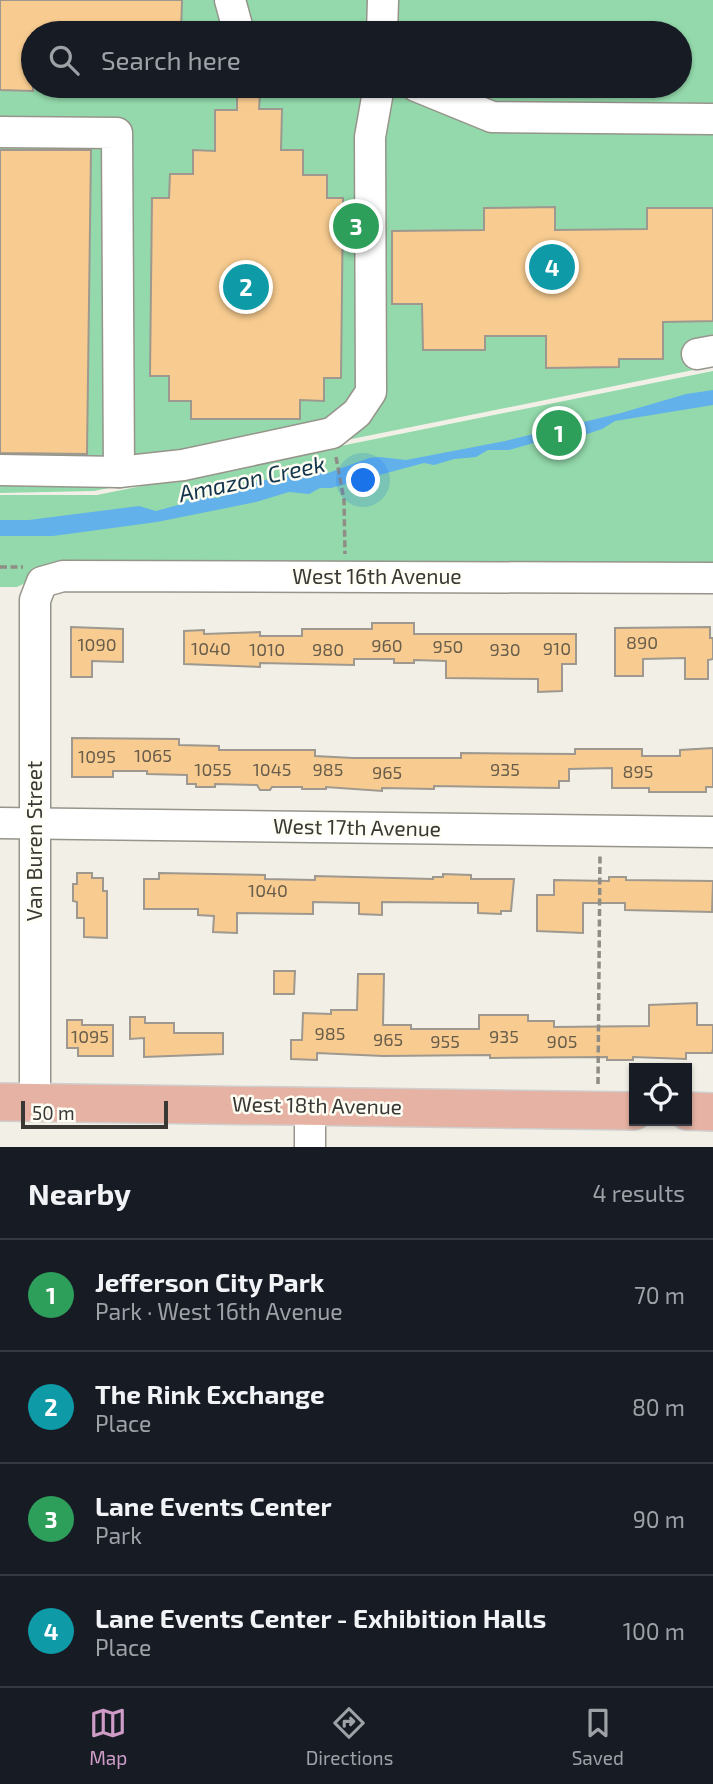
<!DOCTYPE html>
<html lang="en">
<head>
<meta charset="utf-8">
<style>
  body { margin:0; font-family:"Exo 2",sans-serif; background:#242831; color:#f1f3f6 }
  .controls { position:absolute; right:21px; bottom:21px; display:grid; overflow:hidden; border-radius:0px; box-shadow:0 2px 5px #0004 }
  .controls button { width:63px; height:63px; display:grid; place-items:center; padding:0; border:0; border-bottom:2px solid #363941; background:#171b24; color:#f1f3f6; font:35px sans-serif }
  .scale { position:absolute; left:21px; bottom:18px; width:147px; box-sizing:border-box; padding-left:7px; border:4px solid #393834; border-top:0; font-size:19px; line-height:24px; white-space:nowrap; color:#393834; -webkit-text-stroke:5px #fffef5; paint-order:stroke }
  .you { position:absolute; left:364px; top:481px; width:24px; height:24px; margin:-18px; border:5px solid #fff; border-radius:50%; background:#1a73e8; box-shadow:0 0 0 10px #1a73e833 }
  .badge { display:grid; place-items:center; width:46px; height:46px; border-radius:50%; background:#ce9cc7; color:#fff; font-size:23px; font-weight:700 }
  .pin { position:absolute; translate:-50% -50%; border:4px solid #fff; box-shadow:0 2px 7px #0006 }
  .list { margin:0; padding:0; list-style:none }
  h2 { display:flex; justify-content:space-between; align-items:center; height:91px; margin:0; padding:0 28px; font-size:30px }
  h2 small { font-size:23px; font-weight:400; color:#9ea1a6 }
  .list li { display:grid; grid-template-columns:46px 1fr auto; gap:21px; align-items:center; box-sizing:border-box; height:112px; padding:0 28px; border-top:2px solid #363941 }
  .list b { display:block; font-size:26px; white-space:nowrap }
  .list p { margin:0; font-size:23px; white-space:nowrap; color:#9ea1a6 }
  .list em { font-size:23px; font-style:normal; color:#9ea1a6 }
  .icon { flex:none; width:38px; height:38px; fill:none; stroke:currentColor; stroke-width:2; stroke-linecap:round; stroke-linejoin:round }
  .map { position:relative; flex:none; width:713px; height:1147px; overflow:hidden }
  .search { position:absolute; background:#171b24; box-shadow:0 2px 5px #0004; left:21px; right:21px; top:21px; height:77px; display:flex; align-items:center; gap:18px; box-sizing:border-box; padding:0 24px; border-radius:38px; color:#9ea1a6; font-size:26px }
  .sheet { height:539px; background:#171b24 }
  nav { display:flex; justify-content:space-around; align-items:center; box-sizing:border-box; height:98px; border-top:2px solid #363941; background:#171b24; font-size:19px; color:#9ea1a6 }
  nav a { display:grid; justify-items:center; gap:4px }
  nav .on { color:#ce9cc7 }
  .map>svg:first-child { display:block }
</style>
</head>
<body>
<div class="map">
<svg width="713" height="1147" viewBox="0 0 713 1147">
  <rect width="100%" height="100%" fill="#f2f0e6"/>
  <!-- green -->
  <g fill="#93d9ab" fill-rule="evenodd">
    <path d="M0 0H713V366L94 491 0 493ZM33 33H680V86H33Z"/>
    <polygon points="713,371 713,571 54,569 17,587 0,587 0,495 97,495"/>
  </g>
  <!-- water -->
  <polygon fill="#62b1eb" points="713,390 713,405 615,421 602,429 584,435 559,436 509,450 488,450 476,457 454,459 434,465 424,463 331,488 320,488 309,494 289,492 256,502 157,522 53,536 0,536 0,520 29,520 139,506 156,511 178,505 194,497 218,498 247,485 265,480 313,470 328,473 369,458 380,457 406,460 505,441 621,413 686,394"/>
  <!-- building -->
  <g fill="#f8cc90" stroke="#9e988f" stroke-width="2">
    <polygon points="0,0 182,0 181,33 33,33 33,91 0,90"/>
    <polygon points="237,94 260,94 259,109 282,109 281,150 303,150 303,175 327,175 327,198 343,198 341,378 324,378 324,401 300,400 300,419 191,419 191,401 169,401 169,376 150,376 152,198 169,198 170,174 193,174 193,150 215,151 215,110 237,110"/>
    <polygon points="0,150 91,150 87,454 0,453"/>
    <polygon points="555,207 555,230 647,229 647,208 713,208 713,321 663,322 663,359 619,359 619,367 546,368 546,336 485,336 485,350 423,350 422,304 392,304 392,231 484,230 484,208"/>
    <polygon points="372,623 414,623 414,634 576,634 576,664 562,664 562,691 538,692 538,679 446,678 446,661 414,660 414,663 394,663 394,659 354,659 354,665 260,663 260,667 184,664 184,631 204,630 204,634 260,632 260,636 302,636 302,629 372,629"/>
    <polygon points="71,627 123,629 123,662 92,661 92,677 71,677"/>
    <polygon points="710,627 710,638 713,638 713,659 708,660 708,679 685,679 685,658 643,659 643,676 615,676 615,628"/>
    <polygon points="72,738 179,739 179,745 219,746 219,750 315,750 315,756 353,758 461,758 461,753 575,754 575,749 642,749 642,756 680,756 680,750 713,748 713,787 706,787 706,792 649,792 649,788 612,788 612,768 569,769 569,781 559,781 559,788 434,786 434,789 382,788 382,791 326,787 326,789 302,789 302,787 272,787 270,790 260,790 257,785 215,784 215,787 196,787 196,784 187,784 187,775 147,774 147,771 113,771 113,777 72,777"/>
    <polygon points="77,873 92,873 92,878 103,878 103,891 107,891 107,938 84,937 84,918 77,918 77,902 73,901 73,884 77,884"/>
    <polygon points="159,873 265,875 265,879 315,880 315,876 433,879 433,877 443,877 443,874 471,875 471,879 514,879 511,911 501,911 501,914 478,913 478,903 382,902 382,915 359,914 359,903 313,902 313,914 237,913 237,933 213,932 214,916 198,915 198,909 144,909 144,879 159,879"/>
    <polygon points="609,877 626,877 626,880 713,881 712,912 625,910 625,903 583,903 583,933 537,931 537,895 554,895 554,880 609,881"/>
    <polygon points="274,971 295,971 294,994 274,994"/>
    <polygon points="358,974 384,974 383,1025 411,1025 411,1029 479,1029 479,1015 528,1015 528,1021 554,1021 554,1027 649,1026 649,1005 697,1003 697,1025 713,1025 713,1049 712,1053 686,1053 686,1059 633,1057 633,1060 607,1060 607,1057 490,1058 490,1055 383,1056 317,1053 317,1060 291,1059 291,1040 302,1040 303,1013 331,1014 331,1010 357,1010"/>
    <polygon points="130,1017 145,1017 145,1023 174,1023 174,1033 223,1033 223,1054 144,1057 144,1038 130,1039"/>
    <polygon points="67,1020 82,1020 82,1025 113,1025 113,1056 78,1056 78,1048 67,1048"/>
  </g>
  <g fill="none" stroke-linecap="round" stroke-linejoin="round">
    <!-- minor casing -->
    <g stroke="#96948b" stroke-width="33">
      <g id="minor">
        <polyline points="230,0 239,33"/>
        <polyline points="382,33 383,0"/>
        <polyline points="416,86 492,117 713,119"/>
        <polyline points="0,132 117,133 119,472"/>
        <polyline points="697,354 713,351"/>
        <polyline points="0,470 119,472 183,465 332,433 357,413 371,392 370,137 379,86"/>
        <polyline points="0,823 713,832"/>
        <polyline points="35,1102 35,600 42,582 63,576 713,578"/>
        <polyline points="310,1106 310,1147"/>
      </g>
    </g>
    <!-- major casing -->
    <g stroke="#cfcfce" stroke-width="40">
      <g id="major">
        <polyline points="0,1102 634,1111"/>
        <polyline points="687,1111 713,1112"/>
      </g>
    </g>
    <!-- path -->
    <g stroke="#8f8d86" stroke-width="3.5" stroke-dasharray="7 3.5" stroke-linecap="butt">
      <polyline points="336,457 344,500 345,554"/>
      <polyline points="0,567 23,567"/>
      <polyline points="598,1084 600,854"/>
    </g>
    <!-- minor -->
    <use href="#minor" stroke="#fff" stroke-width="30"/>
    <!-- major -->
    <use href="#major" stroke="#e6b2a3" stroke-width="37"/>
  </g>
  <g text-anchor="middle" stroke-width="5" stroke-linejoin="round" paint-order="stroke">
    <!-- number labels -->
    <g font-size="18" fill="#695d4b">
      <text x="642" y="649">890</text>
      <text x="97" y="651">1090</text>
      <text x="387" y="652">960</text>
      <text x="448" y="653">950</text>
      <text x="211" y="655">1040</text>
      <text x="557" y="655">910</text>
      <text x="267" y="656">1010</text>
      <text x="328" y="656">980</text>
      <text x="505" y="656">930</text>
      <text x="153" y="762">1065</text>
      <text x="97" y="763">1095</text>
      <text x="213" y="776">1055</text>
      <text x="272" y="776">1045</text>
      <text x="328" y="776">985</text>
      <text x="505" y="776">935</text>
      <text x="638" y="778">895</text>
      <text x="387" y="779">965</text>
      <text x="268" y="897">1040</text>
      <text x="330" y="1040">985</text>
      <text x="90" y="1043">1095</text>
      <text x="504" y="1043">935</text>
      <text x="388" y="1046">965</text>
      <text x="445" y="1048">955</text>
      <text x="562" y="1048">905</text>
    </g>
    <!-- street labels -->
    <g font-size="21" fill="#393834" stroke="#fffef5">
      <text x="377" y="584">West 16th Avenue</text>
      <text transform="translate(357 828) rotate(1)" y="7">West 17th Avenue</text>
      <text transform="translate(35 841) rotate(-90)" y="7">Van Buren Street</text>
      <text transform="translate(317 1106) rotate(1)" y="7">West 18th Avenue</text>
    </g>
    <!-- water labels -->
    <g font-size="23" font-style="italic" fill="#12354c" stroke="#fffef5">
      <text transform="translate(252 479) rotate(-12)" y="8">Amazon Creek</text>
    </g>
  </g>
</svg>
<div class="controls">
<button><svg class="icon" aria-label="locate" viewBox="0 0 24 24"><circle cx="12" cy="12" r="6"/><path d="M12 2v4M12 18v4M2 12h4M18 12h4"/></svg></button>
</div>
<div class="scale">50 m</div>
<div class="you"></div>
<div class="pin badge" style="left:559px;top:433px;background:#2e9e5b">1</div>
<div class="pin badge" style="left:246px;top:287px;background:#0f9aa8">2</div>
<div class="pin badge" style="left:356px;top:226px;background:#2e9e5b">3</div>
<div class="pin badge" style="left:552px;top:267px;background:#0f9aa8">4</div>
<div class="search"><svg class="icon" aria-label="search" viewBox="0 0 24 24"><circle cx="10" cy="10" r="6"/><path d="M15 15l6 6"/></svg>Search here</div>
</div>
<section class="sheet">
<h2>Nearby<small>4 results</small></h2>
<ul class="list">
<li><span class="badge" style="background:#2e9e5b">1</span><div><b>Jefferson City Park</b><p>Park · West 16th Avenue</p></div><em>70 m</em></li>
<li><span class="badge" style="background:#0f9aa8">2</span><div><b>The Rink Exchange</b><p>Place</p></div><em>80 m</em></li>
<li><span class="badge" style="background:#2e9e5b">3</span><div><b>Lane Events Center</b><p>Park</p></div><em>90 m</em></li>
<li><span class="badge" style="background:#0f9aa8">4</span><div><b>Lane Events Center - Exhibition Halls</b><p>Place</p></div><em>100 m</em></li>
</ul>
</section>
<nav>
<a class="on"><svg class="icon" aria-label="map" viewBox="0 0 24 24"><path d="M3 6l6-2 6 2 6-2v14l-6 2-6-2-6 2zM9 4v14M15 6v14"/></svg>Map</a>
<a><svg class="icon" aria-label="directions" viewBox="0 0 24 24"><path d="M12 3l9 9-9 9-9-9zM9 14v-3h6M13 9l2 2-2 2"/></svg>Directions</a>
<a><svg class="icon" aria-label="saved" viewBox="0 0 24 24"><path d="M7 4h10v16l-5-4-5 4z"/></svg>Saved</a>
</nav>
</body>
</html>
